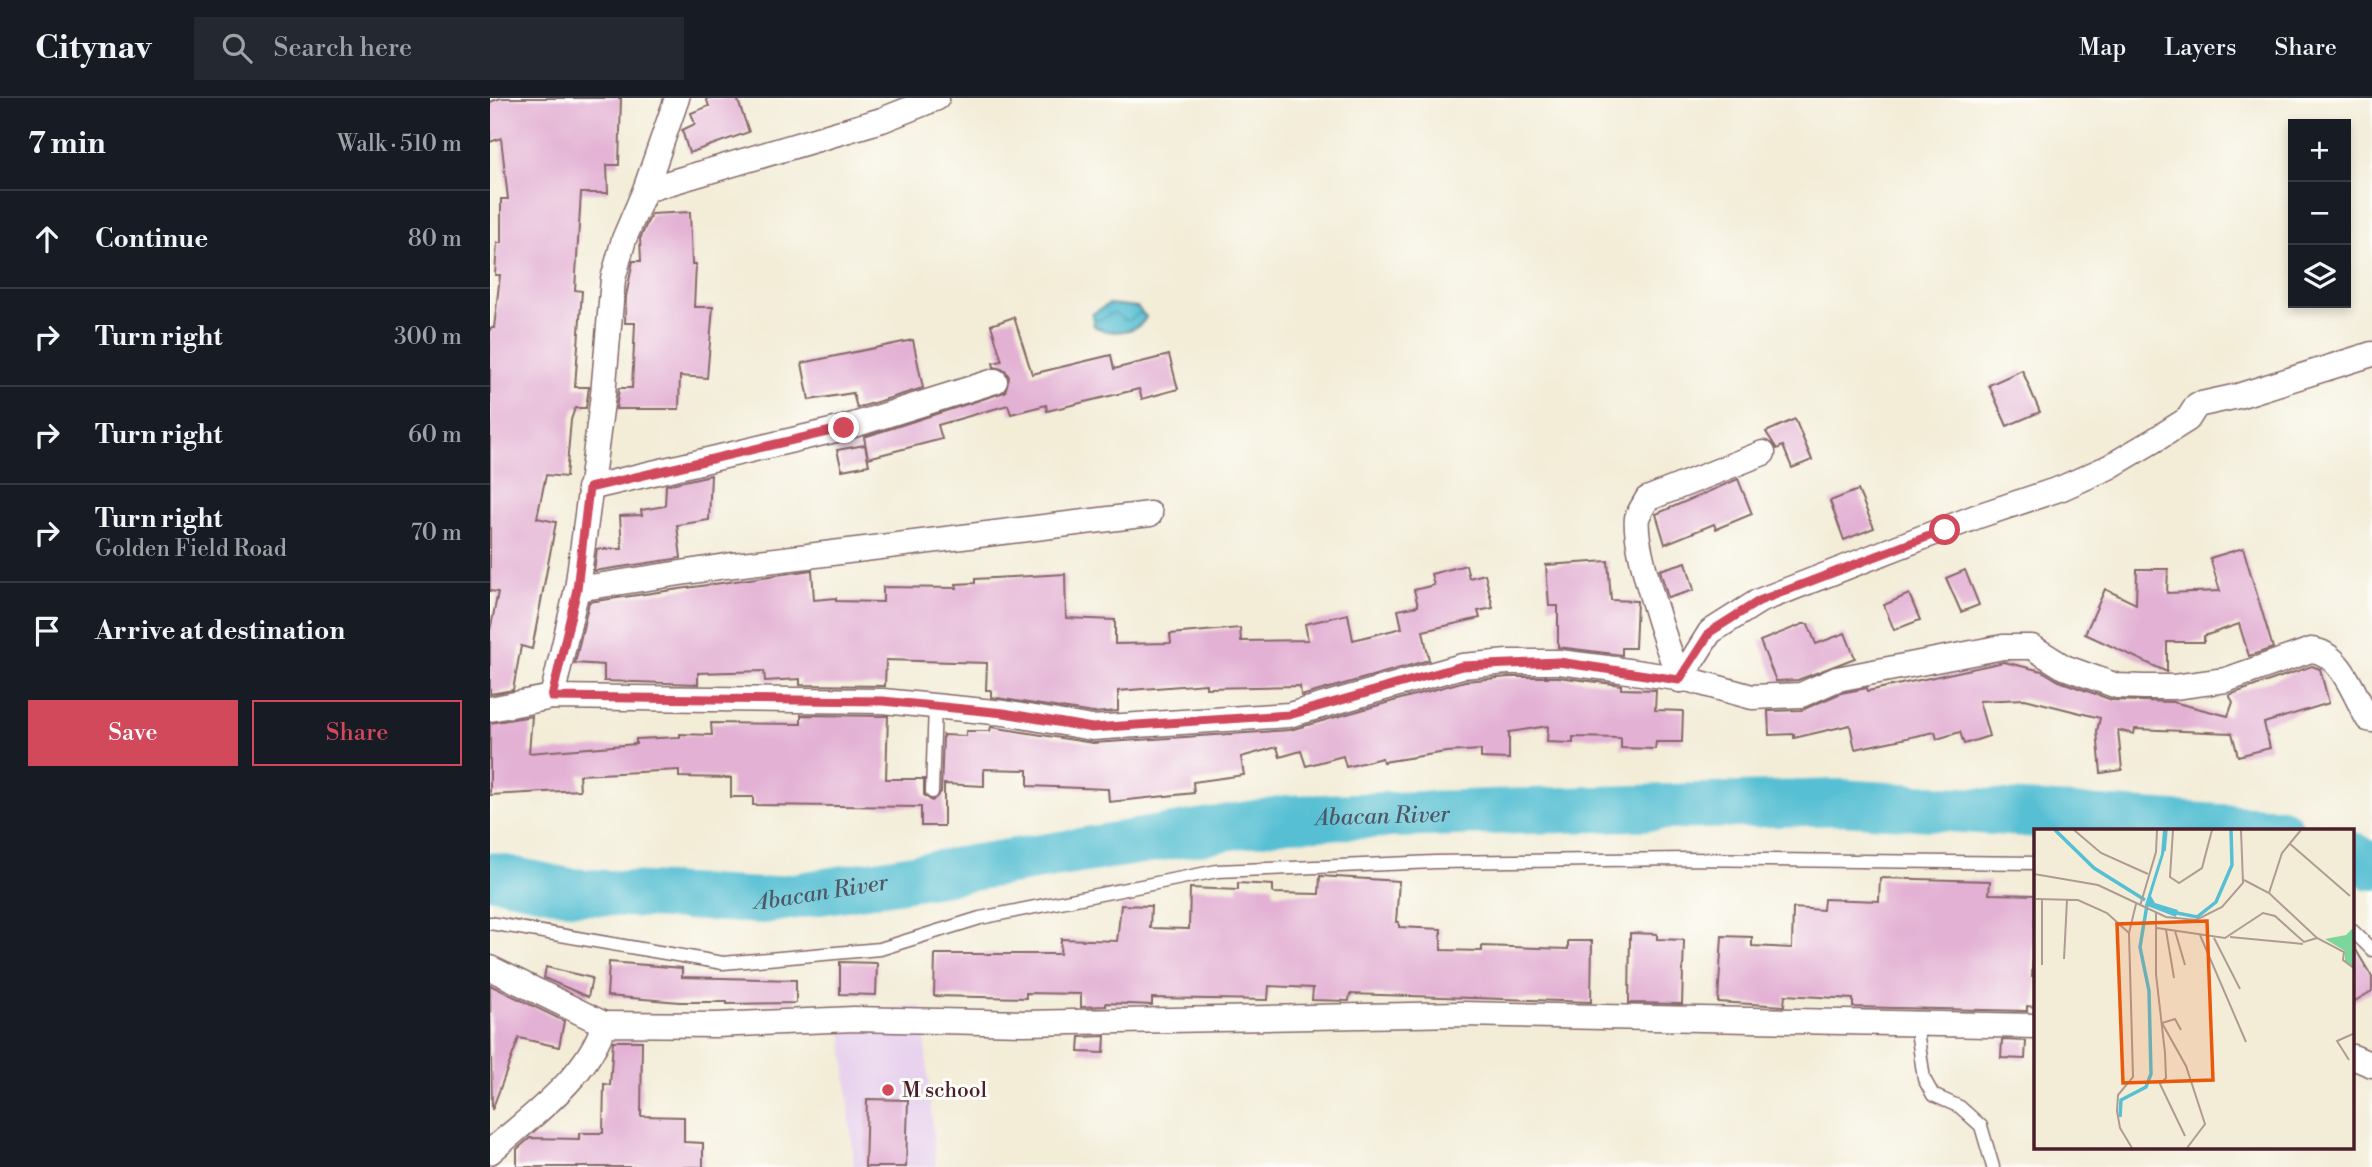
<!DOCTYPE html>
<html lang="en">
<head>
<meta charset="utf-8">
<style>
  body { margin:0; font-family:"Libre Bodoni",serif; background:#242831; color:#f1f3f6 }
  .controls { position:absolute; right:21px; top:21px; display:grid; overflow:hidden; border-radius:0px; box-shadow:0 4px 10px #0003 }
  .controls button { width:63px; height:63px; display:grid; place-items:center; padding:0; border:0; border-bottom:2px solid #363941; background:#171b24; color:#f1f3f6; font:35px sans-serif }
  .stop { position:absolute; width:21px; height:21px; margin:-16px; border:5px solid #d1495b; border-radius:50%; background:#fff }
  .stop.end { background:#d1495b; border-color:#fff; box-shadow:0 2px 7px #0008 }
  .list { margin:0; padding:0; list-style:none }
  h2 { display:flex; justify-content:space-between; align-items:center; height:91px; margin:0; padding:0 28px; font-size:30px }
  h2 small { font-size:23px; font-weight:400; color:#9ea1a6 }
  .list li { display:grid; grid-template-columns:46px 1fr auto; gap:21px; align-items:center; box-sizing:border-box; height:98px; padding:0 28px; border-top:2px solid #363941 }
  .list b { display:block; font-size:26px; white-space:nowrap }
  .list p { margin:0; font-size:23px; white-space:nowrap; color:#9ea1a6 }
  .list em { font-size:23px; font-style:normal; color:#9ea1a6 }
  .actions { display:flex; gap:14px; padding:21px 28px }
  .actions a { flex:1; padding:16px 0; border:2px solid #d1495b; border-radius:0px; text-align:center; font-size:24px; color:#d1495b }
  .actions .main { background:#d1495b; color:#fff }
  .icon { flex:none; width:38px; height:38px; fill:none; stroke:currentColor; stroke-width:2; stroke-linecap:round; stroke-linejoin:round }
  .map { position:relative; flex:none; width:1882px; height:1069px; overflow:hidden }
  header { display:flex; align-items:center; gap:42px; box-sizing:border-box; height:98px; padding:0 35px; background:#171b24; border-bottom:2px solid #363941 }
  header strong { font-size:33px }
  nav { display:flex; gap:38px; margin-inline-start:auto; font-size:24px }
  .search { width:490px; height:63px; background:#242831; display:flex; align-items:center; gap:18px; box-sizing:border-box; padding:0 24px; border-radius:0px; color:#9ea1a6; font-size:26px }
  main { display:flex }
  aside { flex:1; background:#171b24 }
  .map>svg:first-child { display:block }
</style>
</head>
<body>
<header>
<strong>Citynav</strong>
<div class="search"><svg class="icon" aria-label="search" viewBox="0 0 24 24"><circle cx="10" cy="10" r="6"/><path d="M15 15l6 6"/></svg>Search here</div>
<nav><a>Map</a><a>Layers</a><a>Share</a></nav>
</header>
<main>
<aside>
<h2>7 min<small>Walk · 510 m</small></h2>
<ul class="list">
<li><svg class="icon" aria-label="ahead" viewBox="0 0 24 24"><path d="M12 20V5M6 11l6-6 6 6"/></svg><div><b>Continue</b></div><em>80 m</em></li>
<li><svg class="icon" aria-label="right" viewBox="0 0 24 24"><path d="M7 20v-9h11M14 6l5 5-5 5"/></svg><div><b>Turn right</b></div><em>300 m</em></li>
<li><svg class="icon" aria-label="right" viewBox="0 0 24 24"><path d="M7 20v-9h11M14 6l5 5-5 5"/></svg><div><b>Turn right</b></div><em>60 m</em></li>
<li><svg class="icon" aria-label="right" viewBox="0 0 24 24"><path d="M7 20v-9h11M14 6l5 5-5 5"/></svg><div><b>Turn right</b><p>Golden Field Road</p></div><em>70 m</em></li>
<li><svg class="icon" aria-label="arrive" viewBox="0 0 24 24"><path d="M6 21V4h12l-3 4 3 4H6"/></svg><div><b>Arrive at destination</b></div></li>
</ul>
<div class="actions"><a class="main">Save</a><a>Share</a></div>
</aside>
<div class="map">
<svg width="1882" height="1069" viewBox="0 0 1882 1069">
  <defs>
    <pattern id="water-waves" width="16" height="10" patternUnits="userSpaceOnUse" patternTransform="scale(1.75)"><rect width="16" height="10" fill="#56bfd3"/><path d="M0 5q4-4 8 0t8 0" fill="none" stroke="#499bab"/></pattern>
  </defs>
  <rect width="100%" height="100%" fill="#fdfcf7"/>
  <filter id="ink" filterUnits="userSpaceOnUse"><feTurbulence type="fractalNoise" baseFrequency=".0143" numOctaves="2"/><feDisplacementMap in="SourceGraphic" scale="14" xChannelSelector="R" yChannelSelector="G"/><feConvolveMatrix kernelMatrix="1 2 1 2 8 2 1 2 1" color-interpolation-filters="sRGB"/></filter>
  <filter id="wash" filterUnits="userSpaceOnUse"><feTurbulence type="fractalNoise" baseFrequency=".00686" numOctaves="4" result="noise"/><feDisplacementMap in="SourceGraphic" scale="28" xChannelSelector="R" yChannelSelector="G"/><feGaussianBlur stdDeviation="1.57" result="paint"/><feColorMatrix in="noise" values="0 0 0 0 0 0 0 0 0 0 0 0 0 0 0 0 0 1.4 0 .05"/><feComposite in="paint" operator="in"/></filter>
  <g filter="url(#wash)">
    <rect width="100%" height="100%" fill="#f3edd8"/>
    <!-- built -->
    <polygon fill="#e8d2ee" points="432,908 446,1069 364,1069 351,916"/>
    <!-- water -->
    <path fill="url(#water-waves)" stroke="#506f7f" stroke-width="2" d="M619 206 647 209 656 219C648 236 619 237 604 228L602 216Z"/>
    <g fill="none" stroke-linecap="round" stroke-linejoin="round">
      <!-- river -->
      <g stroke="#56bfd3" stroke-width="46">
        <polyline points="1863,757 1882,769"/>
        <path id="s1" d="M0 777 79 793 273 803 797 720 1351 704 1791 733"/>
      </g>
    </g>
    <g id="blocks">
      <!-- building -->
      <g fill="#e3b1d4">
        <polygon points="11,0 131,0 129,67 117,67 118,95 91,95 85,192 92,193 85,289 99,289 96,310 85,310 81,322 76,379 56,377 47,420 66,424 42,551 31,548 23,592 0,596 0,533 8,494 0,493 0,230 4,230 10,177 5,177 7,145 11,145 11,101 18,101 11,40 0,44 0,4"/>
        <polygon points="216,0 247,0 259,34 199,55 192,32 205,26 201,15 219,8"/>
        <polygon points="200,114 202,166 206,166 204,209 223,209 217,280 190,278 189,311 126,311 129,290 142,290 145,225 135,225 136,198 143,163 151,163 150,141 161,116"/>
        <polygon points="524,219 542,276 621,257 624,271 679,257 688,291 652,301 649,291 557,313 556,307 521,316 518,307 448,327 452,341 378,360 374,339 515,294 519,279 515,272 504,269 503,265 512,263 501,227"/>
        <polygon points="423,242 433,290 367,310 363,295 319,302 312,265"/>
        <polygon points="1532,272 1550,314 1517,328 1499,287"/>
        <polygon points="1305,321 1322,362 1302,370 1293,348 1287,351 1276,334"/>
        <polygon points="375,347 379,367 352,372 347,352"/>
        <polygon points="221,377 219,422 187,427 191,460 104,473 107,451 132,451 130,418 152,417 151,412 175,408 176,387"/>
        <polygon points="1248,381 1262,416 1226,431 1224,426 1175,446 1166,416"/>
        <polygon points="1368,392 1384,430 1354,442 1340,403"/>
        <polygon points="1753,450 1783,550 1759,558 1749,526 1714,538 1714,544 1677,544 1677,574 1595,536 1615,491 1646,506 1647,471 1678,471 1677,495 1730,493 1720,460"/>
        <polygon points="1118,463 1121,502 1147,503 1145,550 1132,550 1132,557 1068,549 1068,508 1059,508 1056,467"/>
        <polygon points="1196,464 1204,492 1178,500 1170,472"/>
        <polygon points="976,467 979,480 995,476 1003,510 988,513 990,520 933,533 939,562 811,598 810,588 716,590 716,586 628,593 628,613 603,615 501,599 501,592 496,592 497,565 396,562 395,588 310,587 310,581 275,583 274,573 208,575 208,586 114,583 114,567 85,565 99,504 322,472 324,502 346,500 346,503 393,504 393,489 467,490 466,486 485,485 485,481 575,476 576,520 625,522 625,546 681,545 680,536 750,530 751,543 818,542 815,526 858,516 863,542 912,530 908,512 928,508 924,492 944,487 941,476"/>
        <polygon points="1475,472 1489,507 1471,514 1456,480"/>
        <polygon points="1419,496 1430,522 1404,532 1394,507"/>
        <polygon points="1313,526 1318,526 1326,546 1355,535 1365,560 1308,582 1286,583 1270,543"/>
        <polygon points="1514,564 1552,573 1569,583 1622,602 1683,604 1738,618 1743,604 1739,597 1822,568 1830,571 1839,605 1774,625 1780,650 1748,658 1742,635 1645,631 1644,636 1628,632 1632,672 1611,675 1607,633 1610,620 1535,601 1489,603 1499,638 1474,646 1470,634 1447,641 1445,634 1365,651 1360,627 1304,640 1304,636 1279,637 1278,613 1312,612 1351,595 1377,590 1378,593"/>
        <polygon points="1019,579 1068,579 1131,587 1131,591 1166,592 1165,612 1193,613 1192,644 1166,644 1165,651 1131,650 1131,640 1083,639 1083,645 1057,644 1058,628 1019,634 1019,661 991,660 991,652 956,654 893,664 892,660 856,669 853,658 816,668 811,653 790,659 787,649 751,659 754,677 703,684 704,695 619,704 618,691 538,688 538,672 494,671 494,688 454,686 454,728 431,728 431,709 263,707 263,699 241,699 241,680 189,679 189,672 89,677 90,692 0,697 0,625 42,618 39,655 146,646 146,641 190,639 190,636 222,637 221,625 311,626 311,617 398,618 396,681 434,681 434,697 442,703 451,694 453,637 476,638 476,633 500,633 501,629 603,645 800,632 975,583"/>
        <polygon points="830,778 909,783 906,824 909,824 909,829 951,831 951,852 992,853 992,848 1078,851 1078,843 1102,843 1101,904 860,896 859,903 822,902 823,890 779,888 778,902 662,900 662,907 616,905 616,908 591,909 591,896 536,895 536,900 444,898 445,856 570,856 571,841 627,843 631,807 661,808 660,830 699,831 700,790 748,792 748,785 783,787 783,795 829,796"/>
        <polygon points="1390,780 1500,783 1499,796 1546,797 1542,878 1546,878 1546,909 1537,908 1537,913 1363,909 1363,901 1295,897 1294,908 1228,904 1232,838 1262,839 1262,848 1302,850 1303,810 1333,812 1334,801 1389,803"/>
        <polygon points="1140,835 1167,836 1167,841 1194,842 1192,906 1139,905"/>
        <polygon points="1863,847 1882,879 1882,893 1863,904"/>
        <polygon points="119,864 192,870 192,879 306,882 306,905 237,906 237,904 190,904 117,898"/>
        <polygon points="350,864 387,865 386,897 350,896"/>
        <polygon points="56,869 102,880 98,899 54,880"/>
        <polygon points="0,887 74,923 69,949 29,940 2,1012"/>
        <polygon points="615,938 614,955 589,954 590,939"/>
        <polygon points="1512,942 1536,943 1535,961 1511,960"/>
        <polygon points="123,943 152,943 151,1018 194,1019 194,1044 213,1045 213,1069 27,1069 27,1051 40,1040 89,1041 89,1035 113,1035 114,986 120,987"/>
        <polygon points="377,1001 418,1002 416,1069 375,1069"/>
      </g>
    </g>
  </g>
  <g filter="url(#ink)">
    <use href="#blocks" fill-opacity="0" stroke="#856768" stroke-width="2"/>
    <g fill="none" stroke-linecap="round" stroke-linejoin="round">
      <!-- lane casing -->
      <g stroke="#856768" stroke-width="15">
        <g id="lane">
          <polyline points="442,694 445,607"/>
          <polyline points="0,825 233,865 390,851 490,820 727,773 945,764 1197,761 1546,765"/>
          <polyline points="1863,833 1882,852"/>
          <polyline points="1426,926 1434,981 1443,997 1470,1009 1491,1028 1503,1069"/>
        </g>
      </g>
      <!-- street casing -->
      <g stroke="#856768" stroke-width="27">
        <g id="street">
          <polyline points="155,92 392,22 447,0"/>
          <polyline points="99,390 354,330 505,283"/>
          <polyline points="87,491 236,468 660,416"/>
          <polyline points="1190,582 1220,534 1269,503 1488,418 1572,390 1619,369 1668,340 1698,321 1707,307 1748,298 1882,256"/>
          <path d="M1190 582C1178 552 1143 449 1147 420 1149 414 1154 407 1157 401L1273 355"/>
          <polyline points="62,599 87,491 113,297 123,181 134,141 155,92 187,0"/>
          <path d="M0 611 62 599 393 603 514 615 602 630 799 617 972 568 1018 564H1069L1117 570 1200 582 1262 599 1311 597 1347 581 1513 549H1542L1574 569 1627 588 1654 589H1684L1736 582 1821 552C1851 554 1864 597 1878 621L1882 622"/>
          <polyline points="0,870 114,926"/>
          <polyline points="1863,959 1882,967"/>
          <path d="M0 1054C40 1019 98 979 114 926L226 927 364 921 534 925 971 916 1546 928"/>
        </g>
      </g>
      <!-- lane -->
      <use href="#lane" stroke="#fff" stroke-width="12"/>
      <!-- street -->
      <use href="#street" stroke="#fff" stroke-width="24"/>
    </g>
  </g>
  <g fill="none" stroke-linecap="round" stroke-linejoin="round" filter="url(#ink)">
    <!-- route -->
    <polyline stroke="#d1495b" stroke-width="9" points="354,330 99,390 87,491 62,599 393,603 514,615 602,630 799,617 972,568 1069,564 1189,582 1220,534 1269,503 1455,432"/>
  </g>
  <!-- markers -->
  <circle fill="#d1495b" stroke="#fdfcf7" stroke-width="2.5" cx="398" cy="992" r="7"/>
  <g text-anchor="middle" stroke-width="6" stroke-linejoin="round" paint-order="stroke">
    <!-- poi labels -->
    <g font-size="21" fill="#4a1f2b" stroke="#fdfcf7" text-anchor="start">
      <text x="412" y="999">M school</text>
    </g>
    <!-- water labels -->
    <g font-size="23" font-style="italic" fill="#4e5766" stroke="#fdfcf7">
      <text dy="8" stroke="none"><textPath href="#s1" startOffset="901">Abacan River</textPath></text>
      <text dy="8" stroke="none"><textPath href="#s1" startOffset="334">Abacan River</textPath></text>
    </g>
  </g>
  <!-- overview -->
  <g transform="translate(1544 731)">
    <rect width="320" height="320" fill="#f3edd8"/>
    <path d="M320 98V139L311 132V122L291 110 312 106Z" fill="#7cd59b"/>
    <path d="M129 1H133L130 25 117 67 121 74 144 81 142 88 111 76 127 25Z" fill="#56bfd3"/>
    <path fill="none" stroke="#56bfd3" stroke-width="3.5" d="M21 1 60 39 111 71M130 22 132 1M138 83 163 88 182 73 198 36 197 1M86 288 87 271 112 258 117 245 115 162 106 118 113 76"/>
    <path fill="none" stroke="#af9b93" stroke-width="2" d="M40 1 67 24 114 45M139 1 136 48 145 54 168 39 178 1M255 14 316 67M0 45 64 56 132 88 162 91 188 78 209 54 207 1M210 51 235 64 283 109 310 123 309 131 321 140M235 64 248 24 267 1M2 70 44 71 73 84 95 104 99 248 84 266 83 282 86 299 98 319M8 70V136M106 77 122 23 123 1M122 84V145L131 224 132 249 126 255 151 307M123 99 191 109 229 84 241 87 270 113 283 109M132 101 140 149M141 102 151 136M95 104 102 75M166 106 212 213M196 108 269 115M180 109 206 160M30 130 33 71M147 201 141 190 128 194 152 237 171 295 153 319M315 231 303 212 321 204"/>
    <path fill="#e8590c" fill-opacity="0.15" stroke="#e8590c" stroke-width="3.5" d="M173 92 179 251 89 254 83 95Z"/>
    <rect width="320" height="320" fill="none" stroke="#4a1f2b" stroke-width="3.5"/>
  </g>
</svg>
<div class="controls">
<button>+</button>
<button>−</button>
<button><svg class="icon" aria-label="layers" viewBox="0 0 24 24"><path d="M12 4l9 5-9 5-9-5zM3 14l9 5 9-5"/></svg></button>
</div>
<div class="stop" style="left:1455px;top:432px"></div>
<div class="stop end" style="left:354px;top:330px"></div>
</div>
</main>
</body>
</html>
